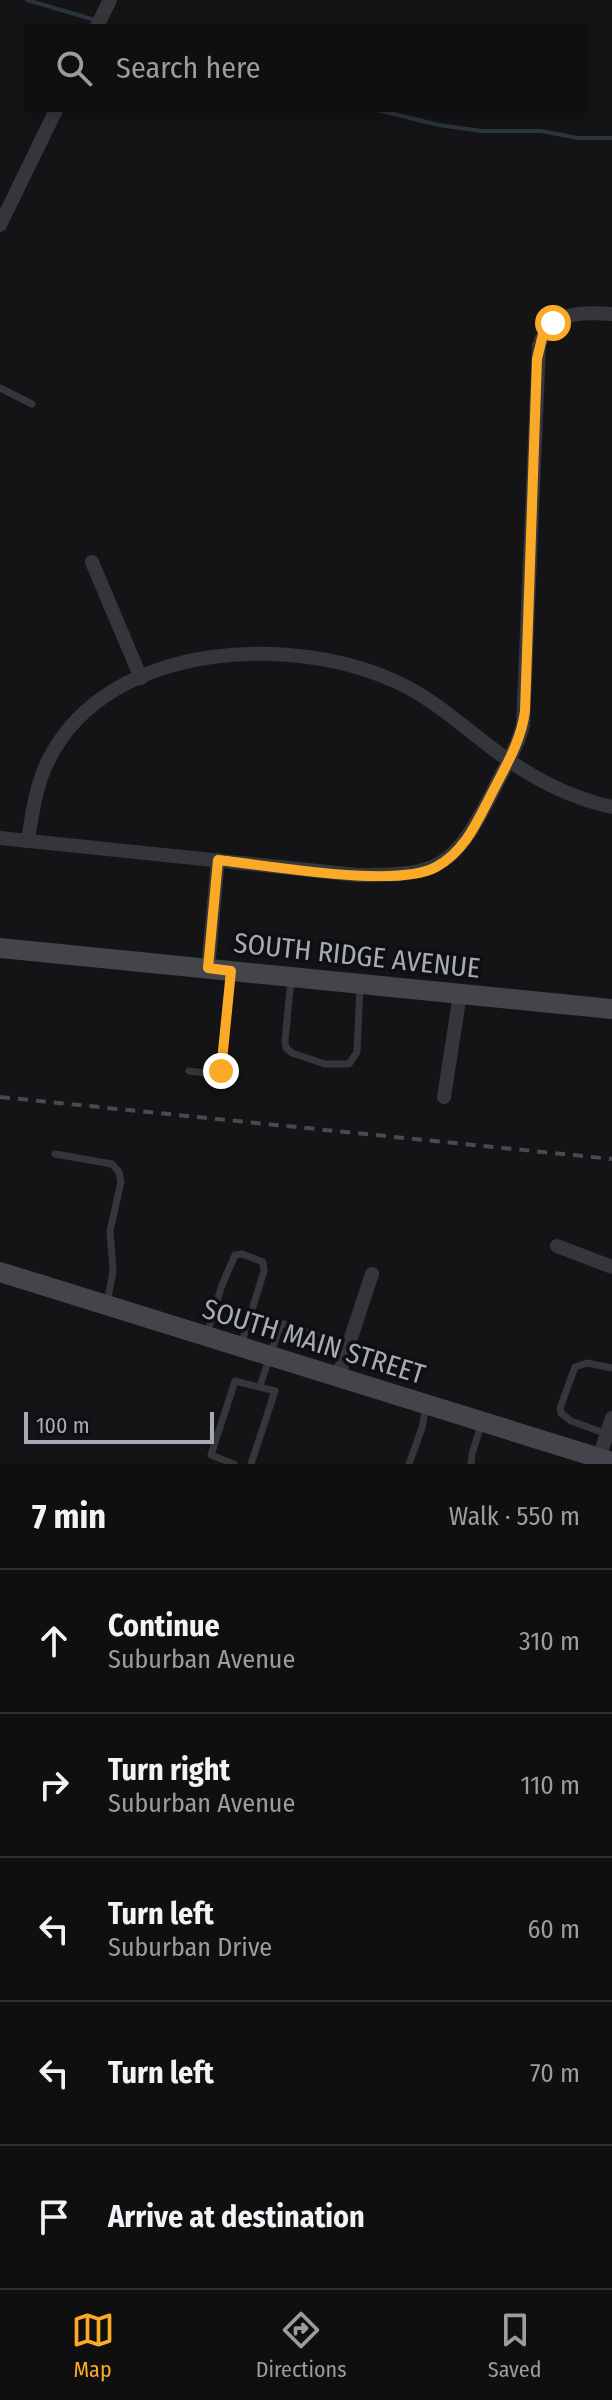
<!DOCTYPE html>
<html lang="en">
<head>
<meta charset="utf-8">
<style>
  body { margin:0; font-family:"Fira Sans Condensed",sans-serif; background:#181819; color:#f1f3f6 }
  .scale { position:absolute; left:24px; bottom:20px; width:190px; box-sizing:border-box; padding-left:8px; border:4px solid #a5abb7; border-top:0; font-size:22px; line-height:28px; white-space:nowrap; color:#a5abb7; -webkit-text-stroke:6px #0f0f11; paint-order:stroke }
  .stop { position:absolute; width:24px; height:24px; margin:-18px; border:6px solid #fbaa27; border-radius:50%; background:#fff }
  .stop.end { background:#fbaa27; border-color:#fff; box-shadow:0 2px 8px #0008 }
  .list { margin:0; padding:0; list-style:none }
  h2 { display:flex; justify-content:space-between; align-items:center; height:104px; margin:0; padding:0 32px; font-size:34px }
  h2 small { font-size:26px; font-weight:400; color:#9b9c9f }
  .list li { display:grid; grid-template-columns:52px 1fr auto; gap:24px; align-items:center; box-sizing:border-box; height:144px; padding:0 32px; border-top:2px solid #2f2f30 }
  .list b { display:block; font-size:30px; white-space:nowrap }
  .list p { margin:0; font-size:26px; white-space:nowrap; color:#9b9c9f }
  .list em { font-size:26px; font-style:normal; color:#9b9c9f }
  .icon { flex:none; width:44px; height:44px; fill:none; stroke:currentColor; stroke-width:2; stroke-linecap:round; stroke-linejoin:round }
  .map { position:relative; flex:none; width:612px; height:1464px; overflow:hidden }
  .search { position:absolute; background:#0f0f10; box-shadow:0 4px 12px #0003; left:24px; right:24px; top:24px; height:88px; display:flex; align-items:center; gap:20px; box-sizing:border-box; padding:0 28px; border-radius:0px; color:#9b9c9f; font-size:30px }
  .sheet { height:824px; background:#0f0f10 }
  nav { display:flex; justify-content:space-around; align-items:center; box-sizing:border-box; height:112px; border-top:2px solid #2f2f30; background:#0f0f10; font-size:22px; color:#9b9c9f }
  nav a { display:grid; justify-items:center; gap:4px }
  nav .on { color:#fbaa27 }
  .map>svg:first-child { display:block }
</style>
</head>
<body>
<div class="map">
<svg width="612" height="1464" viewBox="0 0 612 1464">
  <rect width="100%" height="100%" fill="#141416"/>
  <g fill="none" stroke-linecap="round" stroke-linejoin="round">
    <!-- stream -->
    <g stroke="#2a343a" stroke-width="4">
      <polyline points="27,0 95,20"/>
      <polyline points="377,110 439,125 481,131 541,131 578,138 612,138"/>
    </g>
    <!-- lane -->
    <g stroke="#35363b" stroke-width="7">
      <polyline points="0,388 32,404"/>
      <polyline points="291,979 285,1041 286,1048 292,1053 325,1064 349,1064 357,1052 360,988"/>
      <polyline points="189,1071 213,1074 221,1071 231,973"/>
      <polyline points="55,1154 112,1164 119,1172 121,1182 110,1231 113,1271 107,1303"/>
      <polyline points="207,1334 222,1285 235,1255 242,1254 263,1262 264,1271 241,1345"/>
      <polyline points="260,1386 281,1323 348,1346"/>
      <polyline points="607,1434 571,1421 561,1413 560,1408 575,1367 587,1363 612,1368"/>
      <polyline points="234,1464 211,1455 235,1381 275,1391 251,1464"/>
      <polyline points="409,1464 422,1428 426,1405"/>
      <polyline points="471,1464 472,1454 481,1425"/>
    </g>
    <!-- street -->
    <g stroke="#35363b" stroke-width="14">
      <polyline points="97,26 110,0"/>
      <polyline points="0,225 56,110"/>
      <polyline points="92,562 141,678"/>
      <path d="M0 838 357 875C440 876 454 867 492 793 503 770 517 749 523 725L539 345C551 311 581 312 612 314"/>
      <path d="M28 841C32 814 36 784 49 759 109 640 297 632 403 685 445 706 478 741 517 766 545 784 580 800 612 807"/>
      <polyline points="208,968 218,860"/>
      <polyline points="444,1097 460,994"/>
      <polyline points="557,1246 612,1267"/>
      <polyline points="338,1377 372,1274"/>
      <polyline points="599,1458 612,1418"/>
    </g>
    <!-- secondary -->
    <g stroke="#43454b" stroke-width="20">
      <polyline points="0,948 612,1009"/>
      <polyline points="0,1272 612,1462"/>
    </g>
    <!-- rail -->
    <polyline stroke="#484a50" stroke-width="4" stroke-dasharray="10 8" stroke-linecap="butt" points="0,1097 612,1159"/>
  </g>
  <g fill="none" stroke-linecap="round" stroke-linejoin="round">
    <!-- route -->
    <path stroke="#fbaa27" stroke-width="10" d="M221 1071 231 971 208 968 218 860C267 865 396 889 436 867 465 851 477 822 491 795 505 767 521 742 525 711L537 359 543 334 553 323"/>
  </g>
  <g text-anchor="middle" stroke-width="7" stroke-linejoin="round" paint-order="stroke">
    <!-- street labels -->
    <g font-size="28" fill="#a5abb7" stroke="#0f0f11">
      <text transform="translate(357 955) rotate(6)" y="10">SOUTH RIDGE AVENUE</text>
      <text transform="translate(314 1341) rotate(17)" y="10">SOUTH MAIN STREET</text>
    </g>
  </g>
</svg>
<div class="scale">100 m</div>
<div class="stop" style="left:553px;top:323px"></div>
<div class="stop end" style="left:221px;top:1071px"></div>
<div class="search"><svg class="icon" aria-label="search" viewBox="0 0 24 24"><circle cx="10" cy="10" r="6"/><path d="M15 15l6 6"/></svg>Search here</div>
</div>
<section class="sheet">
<h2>7 min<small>Walk · 550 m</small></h2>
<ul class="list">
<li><svg class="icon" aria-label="ahead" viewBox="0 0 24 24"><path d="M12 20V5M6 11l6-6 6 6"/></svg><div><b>Continue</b><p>Suburban Avenue</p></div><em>310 m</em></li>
<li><svg class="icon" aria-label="right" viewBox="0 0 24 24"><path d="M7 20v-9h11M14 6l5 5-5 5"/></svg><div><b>Turn right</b><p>Suburban Avenue</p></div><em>110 m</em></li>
<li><svg class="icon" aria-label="left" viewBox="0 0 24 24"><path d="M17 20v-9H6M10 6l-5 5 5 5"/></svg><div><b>Turn left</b><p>Suburban Drive</p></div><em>60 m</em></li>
<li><svg class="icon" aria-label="left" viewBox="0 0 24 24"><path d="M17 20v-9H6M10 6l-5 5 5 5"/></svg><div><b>Turn left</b></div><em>70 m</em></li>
<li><svg class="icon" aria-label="arrive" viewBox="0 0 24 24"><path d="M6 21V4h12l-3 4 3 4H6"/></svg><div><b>Arrive at destination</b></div></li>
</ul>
</section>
<nav>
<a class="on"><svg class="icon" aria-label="map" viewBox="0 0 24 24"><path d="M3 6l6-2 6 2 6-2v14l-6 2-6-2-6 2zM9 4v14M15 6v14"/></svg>Map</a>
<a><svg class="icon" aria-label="directions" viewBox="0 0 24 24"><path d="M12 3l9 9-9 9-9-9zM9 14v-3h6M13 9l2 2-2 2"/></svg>Directions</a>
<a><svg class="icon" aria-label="saved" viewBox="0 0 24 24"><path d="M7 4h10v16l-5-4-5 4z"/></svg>Saved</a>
</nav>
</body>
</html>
